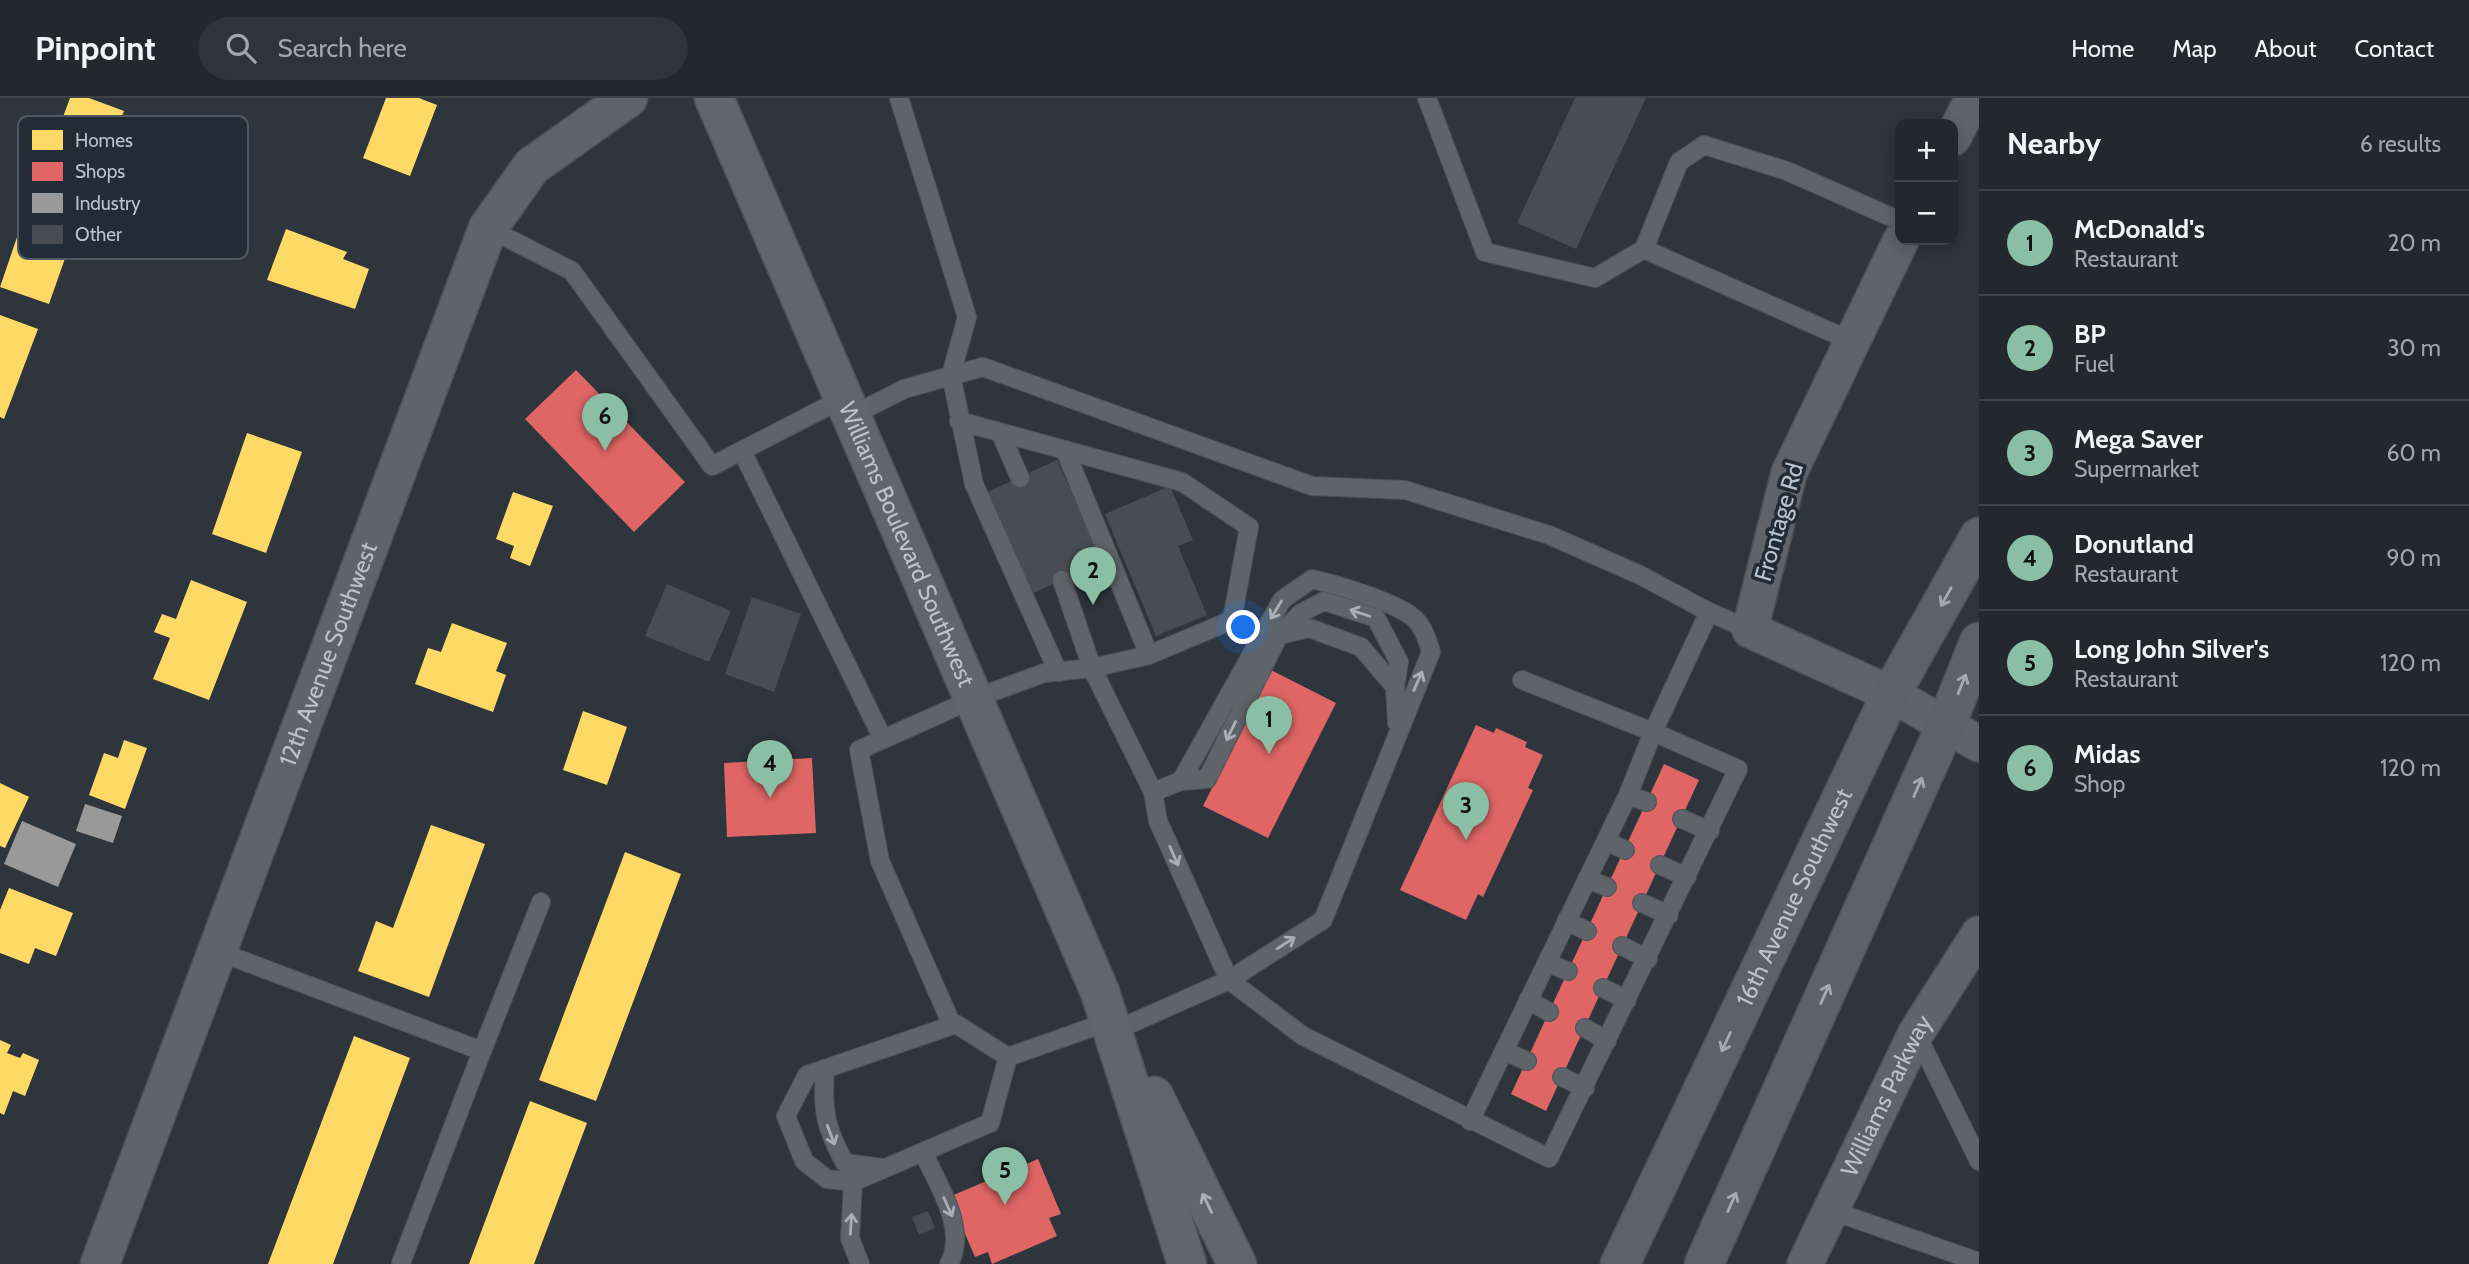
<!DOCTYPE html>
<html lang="en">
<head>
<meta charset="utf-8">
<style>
  body { margin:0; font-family:Cabin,sans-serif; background:#2e3439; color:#f1f3f6 }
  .controls { position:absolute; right:21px; top:21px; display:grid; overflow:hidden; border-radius:14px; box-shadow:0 4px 18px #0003 }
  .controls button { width:63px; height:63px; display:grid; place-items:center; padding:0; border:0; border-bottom:2px solid #3f4449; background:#22282d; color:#f1f3f6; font:35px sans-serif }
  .you { position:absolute; left:1244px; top:530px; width:24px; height:24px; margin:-18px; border:5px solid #fff; border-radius:50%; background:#1a73e8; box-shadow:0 0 0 10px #1a73e833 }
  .badge { display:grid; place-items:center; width:46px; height:46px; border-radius:50%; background:#8abfa5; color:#111; font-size:23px; font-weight:700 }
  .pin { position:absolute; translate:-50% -58px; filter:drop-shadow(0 2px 4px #0008) }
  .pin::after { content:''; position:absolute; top:37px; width:24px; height:21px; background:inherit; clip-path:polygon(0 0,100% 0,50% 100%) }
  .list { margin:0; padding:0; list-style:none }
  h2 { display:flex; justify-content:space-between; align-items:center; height:91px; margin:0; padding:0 28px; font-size:30px }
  h2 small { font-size:23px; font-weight:400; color:#a2a6aa }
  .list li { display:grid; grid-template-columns:46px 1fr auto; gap:21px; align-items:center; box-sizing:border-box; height:105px; padding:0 28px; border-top:2px solid #3f4449 }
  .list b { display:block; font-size:26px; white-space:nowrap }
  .list p { margin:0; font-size:23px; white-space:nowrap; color:#a2a6aa }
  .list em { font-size:23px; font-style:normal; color:#a2a6aa }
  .icon { flex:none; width:38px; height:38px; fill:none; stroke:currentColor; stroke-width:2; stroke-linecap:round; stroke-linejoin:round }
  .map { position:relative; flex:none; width:1979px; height:1166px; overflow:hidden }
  header { display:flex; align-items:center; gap:42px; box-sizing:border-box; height:98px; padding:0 35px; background:#22282d; border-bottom:2px solid #3f4449 }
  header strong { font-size:33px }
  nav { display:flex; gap:38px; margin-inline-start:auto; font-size:24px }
  .search { width:490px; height:63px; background:#2e3439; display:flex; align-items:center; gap:18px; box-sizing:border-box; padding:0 24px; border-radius:38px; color:#a2a6aa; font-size:26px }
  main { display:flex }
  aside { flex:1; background:#22282d }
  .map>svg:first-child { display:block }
</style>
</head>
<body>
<header>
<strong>Pinpoint</strong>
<div class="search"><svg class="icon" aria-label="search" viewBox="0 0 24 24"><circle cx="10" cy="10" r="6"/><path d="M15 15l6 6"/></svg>Search here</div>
<nav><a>Home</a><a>Map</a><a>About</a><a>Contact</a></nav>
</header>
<main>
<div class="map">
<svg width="1979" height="1166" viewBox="0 0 1979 1166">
  <rect width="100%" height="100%" fill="#2e353c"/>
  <!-- homes -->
  <g fill="#ffd966">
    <polygon points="70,0 89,0 124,13 91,100 40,81"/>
    <polygon points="386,0 419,0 437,7 410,78 363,60"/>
    <polygon points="28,107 96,131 88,155 69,149 49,206 0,189"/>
    <polygon points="286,131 347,154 343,161 369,171 355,211 267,182"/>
    <polygon points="0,217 38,231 4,321 0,319"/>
    <polygon points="247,335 302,354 266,455 212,436"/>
    <polygon points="513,394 553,408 530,468 510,460 514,448 496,441"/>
    <polygon points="191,482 247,504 209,602 153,581 170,540 154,534 162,516 176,521"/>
    <polygon points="452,525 507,545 496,573 506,577 493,614 415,586 428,550 441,554"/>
    <polygon points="583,613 627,629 607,687 563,672"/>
    <polygon points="124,642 147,650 125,711 89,697 104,655 118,660"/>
    <polygon points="0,685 29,699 5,750 0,748"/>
    <polygon points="431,727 485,746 429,899 358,873 376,823 393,830"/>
    <polygon points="625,754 681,776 596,1003 539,982"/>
    <polygon points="9,790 73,815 56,858 35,850 29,866 0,855 0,812"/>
    <polygon points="354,938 410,960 333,1166 268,1166"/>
    <polygon points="0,942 11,947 7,955 20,960 23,955 39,962 25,998 13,993 4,1017 0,1015"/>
    <polygon points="530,1003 587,1025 534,1166 469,1166"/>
  </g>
  <!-- shops -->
  <g fill="#e06666">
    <polygon points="576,272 685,384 634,434 525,321"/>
    <polygon points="1271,572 1336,605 1268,740 1203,708"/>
    <polygon points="1476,627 1494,635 1496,630 1527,644 1525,649 1543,657 1528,690 1533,692 1483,799 1478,796 1466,822 1400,792"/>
    <polygon points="812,660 816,735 727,739 724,665"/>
    <polygon points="1664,666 1699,682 1546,1013 1511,996"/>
    <polygon points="1038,1061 1061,1116 1049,1120 1057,1138 992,1166 988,1154 975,1159 949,1099"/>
  </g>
  <!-- industry -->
  <g fill="#999">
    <polygon points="85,706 122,718 113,745 76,733"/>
    <polygon points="22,723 76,746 58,789 4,766"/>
  </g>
  <!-- building -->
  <g fill="#474d52">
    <polygon points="1575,0 1646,0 1576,151 1517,125"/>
    <polygon points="1057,362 1103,463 1029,497 983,396"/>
    <polygon points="1170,388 1193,442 1178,448 1207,517 1156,538 1105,416"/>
    <polygon points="667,486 731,513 709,564 645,538"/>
    <polygon points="752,499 801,516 774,594 725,576"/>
    <polygon points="928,1113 935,1130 919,1137 912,1119"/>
  </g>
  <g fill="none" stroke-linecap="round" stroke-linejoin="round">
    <!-- service casing -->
    <g stroke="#4d5157" stroke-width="20">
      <g id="service">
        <polyline points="899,0 967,219 951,277 974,386 1058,574"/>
        <polyline points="1427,0 1485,154 1595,180 1644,151"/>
        <polyline points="488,130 572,173 712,368 844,300"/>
        <polyline points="1851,243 1644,151 1679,64 1704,47 1787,73 1900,123"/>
        <polyline points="851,318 904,291 983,269 1312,388 1405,392 1549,437 1640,477 1709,514 1653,634 1738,671 1549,1060 1303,938 1229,882 1158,723 1153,694 1092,570 1044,575 973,601 859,652 880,763 952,927"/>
        <polyline points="959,323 1182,384 1249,429 1232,522 1149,557 1092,570 1062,482"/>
        <polyline points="1000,334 1020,380"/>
        <polyline points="1065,352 1149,557"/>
        <polyline points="742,353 883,641"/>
        <polyline points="1709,514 1750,532"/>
        <polyline points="1280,536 1301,515 1324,503 1376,520 1399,564 1395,589"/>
        <polyline points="1181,683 1207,681 1279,537 1309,530 1361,549 1395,589 1397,625"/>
        <polyline points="1628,697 1647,704"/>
        <polyline points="1682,721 1710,733"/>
        <polyline points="1606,743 1625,752"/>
        <polyline points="1660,767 1687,779"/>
        <polyline points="1587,781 1607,789"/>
        <polyline points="1642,805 1669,817"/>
        <polyline points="1566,823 1587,833"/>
        <polyline points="1622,848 1648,861"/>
        <polyline points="217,853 482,953 401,1165"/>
        <polyline points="1547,865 1568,873"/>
        <polyline points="1603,890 1627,902"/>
        <polyline points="1528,902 1549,914"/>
        <polygon points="956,926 1008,959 990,1025 853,1084 827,1081 804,1063 786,1018 807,977"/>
        <polyline points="1585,930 1607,943"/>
        <path d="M1114 933 1229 882 1323 822 1431 554C1427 540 1422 525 1410 517 1388 502 1338 487 1312 481L1282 502 1181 683 1153 694"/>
        <polyline points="1916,935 1979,1063"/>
        <polyline points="482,953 541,804"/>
        <polyline points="1504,953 1527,963"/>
        <polyline points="1008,959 1110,923"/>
        <path d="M825 971C822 1011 825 1030 845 1065L882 1070"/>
        <polyline points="1562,979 1585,990"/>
        <polyline points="1470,1023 1628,697 1653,634 1522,582"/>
        <path d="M923 1054C938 1087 968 1131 949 1166"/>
        <polyline points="853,1084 850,1140 860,1166"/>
        <polyline points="1830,1112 1979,1164"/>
      </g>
    </g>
    <!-- minor casing -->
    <g stroke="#4d5157" stroke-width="38">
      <g id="minor">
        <polyline points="1953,40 1973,0"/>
        <polyline points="1901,142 1789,375 1750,532 1891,596 1979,646"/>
        <path id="s1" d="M1805 1166 1916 935 1979 836"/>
      </g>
    </g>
    <!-- tertiary casing -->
    <g stroke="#4d5157" stroke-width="41">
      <g id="tertiary">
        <path id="s2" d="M100 1166 488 130 532 68 628 0"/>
      </g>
    </g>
    <!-- secondary casing -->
    <g stroke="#4d5157" stroke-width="41">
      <g id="secondary">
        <path id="s3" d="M1620 1166 1891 596 1979 439"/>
        <polyline points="1704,1166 1946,627 1979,544"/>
      </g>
    </g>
    <!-- primary casing -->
    <g stroke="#4c5259" stroke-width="41">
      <g id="primary">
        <path id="s4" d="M714 0 1100 894 1187 1166"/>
        <polyline points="1154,998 1237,1166"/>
      </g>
    </g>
    <!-- service -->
    <use href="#service" stroke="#5f646a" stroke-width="18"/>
    <!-- minor -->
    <use href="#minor" stroke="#5f646a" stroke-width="35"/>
    <!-- tertiary -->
    <use href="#tertiary" stroke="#5f646a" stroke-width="38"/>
    <!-- secondary -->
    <use href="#secondary" stroke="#5d6269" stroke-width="38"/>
    <!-- primary -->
    <use href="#primary" stroke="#61666c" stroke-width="38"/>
  </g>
  <!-- one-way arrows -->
  <defs><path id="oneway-shaft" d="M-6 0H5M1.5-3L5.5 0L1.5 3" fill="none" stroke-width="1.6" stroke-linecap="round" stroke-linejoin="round" transform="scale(1.75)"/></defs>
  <g stroke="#a3aab3">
    <use href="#oneway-shaft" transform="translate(1946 499) rotate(119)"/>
    <use href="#oneway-shaft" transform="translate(1962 586) rotate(-68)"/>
    <use href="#oneway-shaft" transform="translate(1918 689) rotate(-66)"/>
    <use href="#oneway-shaft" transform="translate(1825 896) rotate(-66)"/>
    <use href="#oneway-shaft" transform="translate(1726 944) rotate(115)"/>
    <use href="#oneway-shaft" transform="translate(1732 1104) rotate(-66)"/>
  </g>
  <g stroke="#a8afb8">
    <use href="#oneway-shaft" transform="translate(1276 512) rotate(121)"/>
    <use href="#oneway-shaft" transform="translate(1360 515) rotate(-162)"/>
    <use href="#oneway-shaft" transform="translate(1418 583) rotate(-66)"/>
    <use href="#oneway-shaft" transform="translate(1231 633) rotate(116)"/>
    <use href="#oneway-shaft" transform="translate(1174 758) rotate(66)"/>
    <use href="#oneway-shaft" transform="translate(1286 845) rotate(-33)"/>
    <use href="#oneway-shaft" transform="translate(831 1037) rotate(69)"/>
    <use href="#oneway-shaft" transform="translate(948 1109) rotate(66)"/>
    <use href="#oneway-shaft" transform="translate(851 1126) rotate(-86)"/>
  </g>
  <use stroke="#a8b0b9" href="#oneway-shaft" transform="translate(1207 1105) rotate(-116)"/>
  <g text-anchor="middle" stroke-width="7" stroke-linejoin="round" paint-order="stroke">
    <!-- street labels -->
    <g font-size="24" fill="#bac2cc" stroke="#212c37">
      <text transform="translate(1779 424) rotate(-74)" y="8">Frontage Rd</text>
      <text dy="8" stroke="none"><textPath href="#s4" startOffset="486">Williams Boulevard Southwest</textPath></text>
      <text dy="8" stroke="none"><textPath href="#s2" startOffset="651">12th Avenue Southwest</textPath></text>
      <text dy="8" stroke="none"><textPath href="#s3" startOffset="406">16th Avenue Southwest</textPath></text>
      <text dy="8" stroke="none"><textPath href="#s1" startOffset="187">Williams Parkway</textPath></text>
    </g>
  </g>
  <!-- legend -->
  <rect x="18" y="18" width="230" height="143" rx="10" fill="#212c37" stroke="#4f5964" stroke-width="2"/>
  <rect x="32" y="32" width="31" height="20" fill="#ffd966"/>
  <rect x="32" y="64" width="31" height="19" fill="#e06666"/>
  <rect x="32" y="95" width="31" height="20" fill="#999"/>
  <rect x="32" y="127" width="31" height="19" fill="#474d52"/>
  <g font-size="19" fill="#bac2cc">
    <text x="75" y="49">Homes</text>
    <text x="75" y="80">Shops</text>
    <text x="75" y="112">Industry</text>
    <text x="75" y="143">Other</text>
  </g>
</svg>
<div class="controls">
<button>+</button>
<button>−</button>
</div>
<div class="you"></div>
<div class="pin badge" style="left:1269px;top:656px">1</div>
<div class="pin badge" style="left:1093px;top:507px">2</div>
<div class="pin badge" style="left:1466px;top:742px">3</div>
<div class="pin badge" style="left:770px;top:700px">4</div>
<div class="pin badge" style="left:1005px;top:1107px">5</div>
<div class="pin badge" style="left:605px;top:353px">6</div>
</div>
<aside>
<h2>Nearby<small>6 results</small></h2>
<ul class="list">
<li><span class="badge">1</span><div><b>McDonald's</b><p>Restaurant</p></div><em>20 m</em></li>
<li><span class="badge">2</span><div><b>BP</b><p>Fuel</p></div><em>30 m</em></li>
<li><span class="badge">3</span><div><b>Mega Saver</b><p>Supermarket</p></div><em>60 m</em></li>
<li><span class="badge">4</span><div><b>Donutland</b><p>Restaurant</p></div><em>90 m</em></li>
<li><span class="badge">5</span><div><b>Long John Silver's</b><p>Restaurant</p></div><em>120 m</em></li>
<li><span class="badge">6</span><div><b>Midas</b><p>Shop</p></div><em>120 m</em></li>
</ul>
</aside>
</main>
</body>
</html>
